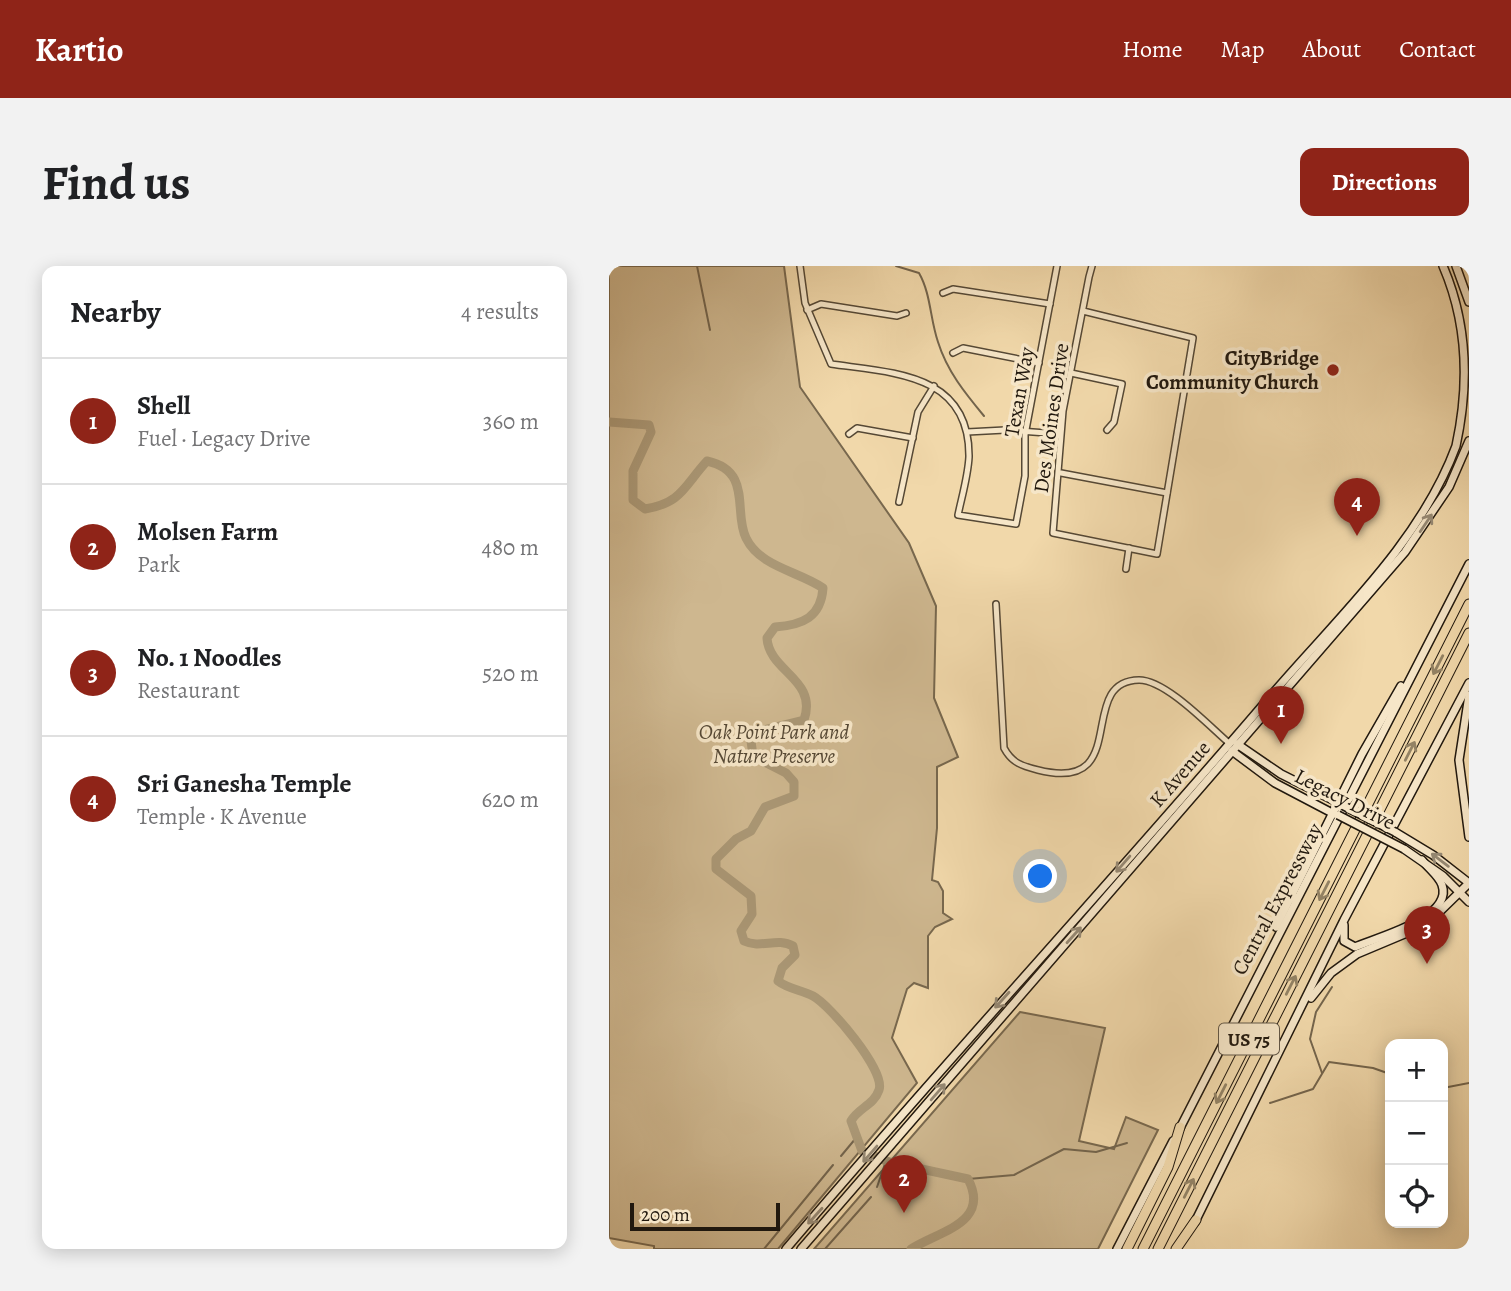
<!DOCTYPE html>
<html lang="en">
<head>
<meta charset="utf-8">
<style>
  body { margin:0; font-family:Alegreya,serif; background:#f2f2f2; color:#202124 }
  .controls { position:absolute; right:21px; bottom:21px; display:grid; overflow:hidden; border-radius:14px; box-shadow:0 4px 18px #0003 }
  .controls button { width:63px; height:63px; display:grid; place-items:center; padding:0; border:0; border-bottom:2px solid #e0e0e0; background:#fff; color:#202124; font:35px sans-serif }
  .scale { position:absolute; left:21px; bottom:18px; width:150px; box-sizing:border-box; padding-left:7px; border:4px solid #21180e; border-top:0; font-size:19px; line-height:24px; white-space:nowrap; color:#21180e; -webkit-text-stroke:5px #f6e6c8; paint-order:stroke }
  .you { position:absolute; left:432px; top:611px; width:24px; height:24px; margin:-18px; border:5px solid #fff; border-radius:50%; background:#1a73e8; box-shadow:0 0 0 10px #1a73e833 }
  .badge { display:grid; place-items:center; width:46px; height:46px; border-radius:50%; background:#8f2418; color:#fff; font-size:23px; font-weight:700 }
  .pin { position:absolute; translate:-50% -58px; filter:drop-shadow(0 2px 4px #0008) }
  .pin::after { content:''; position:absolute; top:37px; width:24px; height:21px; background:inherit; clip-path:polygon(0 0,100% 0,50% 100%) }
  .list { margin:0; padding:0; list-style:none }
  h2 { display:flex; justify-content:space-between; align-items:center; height:91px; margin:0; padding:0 28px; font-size:30px }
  h2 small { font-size:23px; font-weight:400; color:#757577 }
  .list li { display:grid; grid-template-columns:46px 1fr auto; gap:21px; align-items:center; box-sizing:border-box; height:126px; padding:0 28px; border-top:2px solid #e0e0e0 }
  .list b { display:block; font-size:26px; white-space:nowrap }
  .list p { margin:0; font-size:23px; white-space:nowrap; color:#757577 }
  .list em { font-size:23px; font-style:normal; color:#757577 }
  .icon { flex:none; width:38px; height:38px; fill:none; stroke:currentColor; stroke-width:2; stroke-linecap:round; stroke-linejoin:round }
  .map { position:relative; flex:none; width:860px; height:983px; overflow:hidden; border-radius:14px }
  header { display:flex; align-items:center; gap:42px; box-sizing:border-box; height:98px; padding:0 35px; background:#8f2418; color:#fff }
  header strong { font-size:33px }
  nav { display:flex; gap:38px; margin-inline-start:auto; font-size:24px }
  .intro { display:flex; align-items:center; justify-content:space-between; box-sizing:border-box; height:168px; padding:0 42px }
  h1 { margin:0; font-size:49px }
  .button { padding:18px 32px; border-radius:14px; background:#8f2418; color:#fff; font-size:24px; font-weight:700 }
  main { display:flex; gap:42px; padding:0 42px }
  aside { flex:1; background:#fff; border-radius:14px; box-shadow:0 4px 18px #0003 }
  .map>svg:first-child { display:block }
</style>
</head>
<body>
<header>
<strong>Kartio</strong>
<nav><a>Home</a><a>Map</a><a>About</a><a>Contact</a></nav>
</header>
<div class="intro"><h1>Find us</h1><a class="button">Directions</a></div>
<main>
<aside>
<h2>Nearby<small>4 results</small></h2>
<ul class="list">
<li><span class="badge">1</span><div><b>Shell</b><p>Fuel · Legacy Drive</p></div><em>360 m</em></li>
<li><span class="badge">2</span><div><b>Molsen Farm</b><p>Park</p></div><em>480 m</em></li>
<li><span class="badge">3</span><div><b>No. 1 Noodles</b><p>Restaurant</p></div><em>520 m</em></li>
<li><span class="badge">4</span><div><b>Sri Ganesha Temple</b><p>Temple · K Avenue</p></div><em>620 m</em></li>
</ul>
</aside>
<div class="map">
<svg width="860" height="983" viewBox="0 0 860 983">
  <rect width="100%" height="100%" fill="#f1d8aa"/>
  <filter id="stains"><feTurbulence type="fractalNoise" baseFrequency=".00286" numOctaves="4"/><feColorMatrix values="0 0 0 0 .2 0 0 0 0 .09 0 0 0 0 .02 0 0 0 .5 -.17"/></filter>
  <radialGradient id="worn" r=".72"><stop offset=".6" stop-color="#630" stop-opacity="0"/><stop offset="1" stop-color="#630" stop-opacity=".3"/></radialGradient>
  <!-- green -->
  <g fill="#ceb78f" stroke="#78684e" stroke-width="2">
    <polygon points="0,0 175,0 191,121 300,277 327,340 325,432 349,491 328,501 328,562 323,614 329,616 334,625 334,647 343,653 326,661 319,670 319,722 305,717 298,723 283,772 308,817 169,983 45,983 45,980 0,972"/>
    <polygon points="411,746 496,762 470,875 505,883 517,851 549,864 489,983 205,983"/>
  </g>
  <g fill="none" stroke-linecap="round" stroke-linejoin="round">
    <!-- stream -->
    <g stroke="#73644c" stroke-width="2">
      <polyline points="88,0 101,64"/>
      <path d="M287 0 310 7C322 28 321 53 329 76 338 105 356 127 375 150"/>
      <polyline points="713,807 701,773 707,746 723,721"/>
      <polyline points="834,822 860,817"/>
      <polyline points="661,837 704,823 720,796 764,802 781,808"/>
      <polyline points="232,890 247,872"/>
      <polyline points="359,913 405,909 455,883 487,886 518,877"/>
      <polyline points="268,921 277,895"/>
      <polyline points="155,983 224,899"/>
      <polyline points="216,983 262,931"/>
    </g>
    <!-- river -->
    <path stroke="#aa9775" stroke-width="9" d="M0 156 40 159 42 166 24 205V234L36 243C73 237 75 220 98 195 144 205 124 246 137 272 151 301 189 305 214 322 212 351 194 359 166 361L158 372C160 406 209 413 195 454L150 465 142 475 144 490 177 507 185 516V530L156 541 142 565 127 573 107 593V603L142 630 143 648 132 665 135 675C152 683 168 671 184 680L186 689 173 702 169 715C179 723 193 724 204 730 221 739 277 805 270 824 265 839 249 842 242 855L253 885 280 896 359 913C382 957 330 965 302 983"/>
    <!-- minor casing -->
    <g stroke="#554835" stroke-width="8">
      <g id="minor">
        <path d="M191 0 196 37 222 98C284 107 361 107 360 191 359 210 353 230 349 249L407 258 416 210V169L448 0"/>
        <polyline points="334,27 344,23 441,38"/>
        <polyline points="198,44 212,38 288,50 297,47"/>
        <polyline points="474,45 584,72 548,288 444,267 454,145 480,11 483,0"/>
        <polyline points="344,87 354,82 430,97"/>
        <polyline points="462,107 513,118 505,156 498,164"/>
        <polyline points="358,166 396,164 451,168"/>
        <polyline points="240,168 248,162 304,172"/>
        <polyline points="452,207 558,227"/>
        <polyline points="290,236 309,146 325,120"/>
        <polyline points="517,303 520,282"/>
        <path d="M387 338 395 482C403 497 413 500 429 504 525 528 465 415 530 414 557 414 600 460 621 478"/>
      </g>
    </g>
    <!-- secondary casing -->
    <g stroke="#21180e" stroke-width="10">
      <g id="secondary">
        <polyline points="847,0 860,36"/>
        <polyline points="860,429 850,494 860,571"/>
        <polyline points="628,478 672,508 732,538"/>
        <polyline points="623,485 666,517 725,548"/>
        <polyline points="786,566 824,589 860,617"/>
        <polyline points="795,583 834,610 860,636"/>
        <path d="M735 659V675L746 681C766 672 845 652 833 619 830 610 819 602 813 594"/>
        <polyline points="667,661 753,488 792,420"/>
        <polyline points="702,732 722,707 748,688 817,659 860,617"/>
        <polyline points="570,864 860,298"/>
        <polyline points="586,956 735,654 860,417"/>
        <path d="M177 983C335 797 501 618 659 433 725 355 811 278 847 180 860 120 859 58 834 0"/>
        <polyline points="192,983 796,286 840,221 860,175"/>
        <polyline points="508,983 564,875"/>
      </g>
    </g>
    <!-- motorway casing -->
    <g stroke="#21180e" stroke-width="11">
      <g id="motorway">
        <polyline points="518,983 559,901 571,861"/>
        <polyline points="534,983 860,338"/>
        <polyline points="549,983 860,367"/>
        <polyline points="567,983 587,954"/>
      </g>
    </g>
    <!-- minor -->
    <use href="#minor" stroke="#f6e6c8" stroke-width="5"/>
    <!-- secondary -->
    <use href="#secondary" stroke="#f6e6c8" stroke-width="7"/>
    <!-- motorway -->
    <use href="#motorway" stroke="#f1d8aa" stroke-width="9"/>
    <!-- secondary-bridge casing -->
    <g stroke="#21180e" stroke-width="10" stroke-linecap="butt">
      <g id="secondary-bridge">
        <polyline points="733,539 786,566"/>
        <polyline points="729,549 795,583"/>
      </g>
    </g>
    <!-- secondary-bridge -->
    <use href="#secondary-bridge" stroke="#f6e6c8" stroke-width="7"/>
  </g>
  <!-- one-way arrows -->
  <defs><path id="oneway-shaft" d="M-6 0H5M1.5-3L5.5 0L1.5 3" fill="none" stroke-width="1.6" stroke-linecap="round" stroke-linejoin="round" transform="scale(1.75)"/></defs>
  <g stroke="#968974">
    <use href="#oneway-shaft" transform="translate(817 257) rotate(-56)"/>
    <use href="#oneway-shaft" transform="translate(831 594) rotate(-143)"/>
    <use href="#oneway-shaft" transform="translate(514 598) rotate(131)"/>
    <use href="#oneway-shaft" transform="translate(465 669) rotate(-48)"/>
    <use href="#oneway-shaft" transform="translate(393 734) rotate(132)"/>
    <use href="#oneway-shaft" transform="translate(329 826) rotate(-49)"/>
    <use href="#oneway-shaft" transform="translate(261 888) rotate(131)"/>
    <use href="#oneway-shaft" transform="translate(206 950) rotate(132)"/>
  </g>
  <g stroke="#938264">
    <use href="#oneway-shaft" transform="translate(829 399) rotate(117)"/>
    <use href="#oneway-shaft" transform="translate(801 485) rotate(-63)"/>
    <use href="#oneway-shaft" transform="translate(715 625) rotate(117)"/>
    <use href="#oneway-shaft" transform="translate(682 719) rotate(-63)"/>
    <use href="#oneway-shaft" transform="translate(612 828) rotate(117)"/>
    <use href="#oneway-shaft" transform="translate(580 922) rotate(-63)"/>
  </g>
  <!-- markers -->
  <circle fill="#8f2418" stroke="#f6e6c8" stroke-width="2.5" cx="724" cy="104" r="7"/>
  <g text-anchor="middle" stroke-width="7" stroke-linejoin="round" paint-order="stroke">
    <!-- shield labels -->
    <rect fill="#f6e6c8" stroke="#615646" stroke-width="2" x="610" y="757.5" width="60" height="31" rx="5"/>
    <g font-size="19" font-weight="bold" fill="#21180e">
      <text x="640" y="780">US 75</text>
    </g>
    <!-- poi labels -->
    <g font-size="21" font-weight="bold" fill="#21180e" stroke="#f6e6c8" text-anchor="end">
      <text x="710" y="99">CityBridge<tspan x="710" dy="24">Community Church</tspan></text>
    </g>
    <!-- street labels -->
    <g font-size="21" fill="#21180e" stroke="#f6e6c8">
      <text transform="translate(410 126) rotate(-80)" y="7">Texan Way</text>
      <text transform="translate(442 152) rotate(-82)" y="7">Des Moines Drive</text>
      <text transform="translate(571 508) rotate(-49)" y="7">K Avenue</text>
      <text transform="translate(736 533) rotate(27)" y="7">Legacy Drive</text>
      <text transform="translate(668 633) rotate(-62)" y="7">Central Expressway</text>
    </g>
    <!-- park labels -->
    <g font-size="21" font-style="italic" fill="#554835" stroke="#f6e6c8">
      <text x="165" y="473">Oak Point Park and<tspan x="165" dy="24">Nature Preserve</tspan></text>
    </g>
  </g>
  <rect width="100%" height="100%" filter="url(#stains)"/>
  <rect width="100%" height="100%" fill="url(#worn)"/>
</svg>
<div class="controls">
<button>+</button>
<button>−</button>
<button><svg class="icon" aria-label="locate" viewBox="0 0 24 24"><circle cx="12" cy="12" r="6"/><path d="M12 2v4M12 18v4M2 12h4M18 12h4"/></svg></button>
</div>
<div class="scale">200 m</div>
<div class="you"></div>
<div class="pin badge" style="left:672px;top:478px">1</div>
<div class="pin badge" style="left:295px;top:947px">2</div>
<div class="pin badge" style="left:818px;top:698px">3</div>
<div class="pin badge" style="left:748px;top:270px">4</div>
</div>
</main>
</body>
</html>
